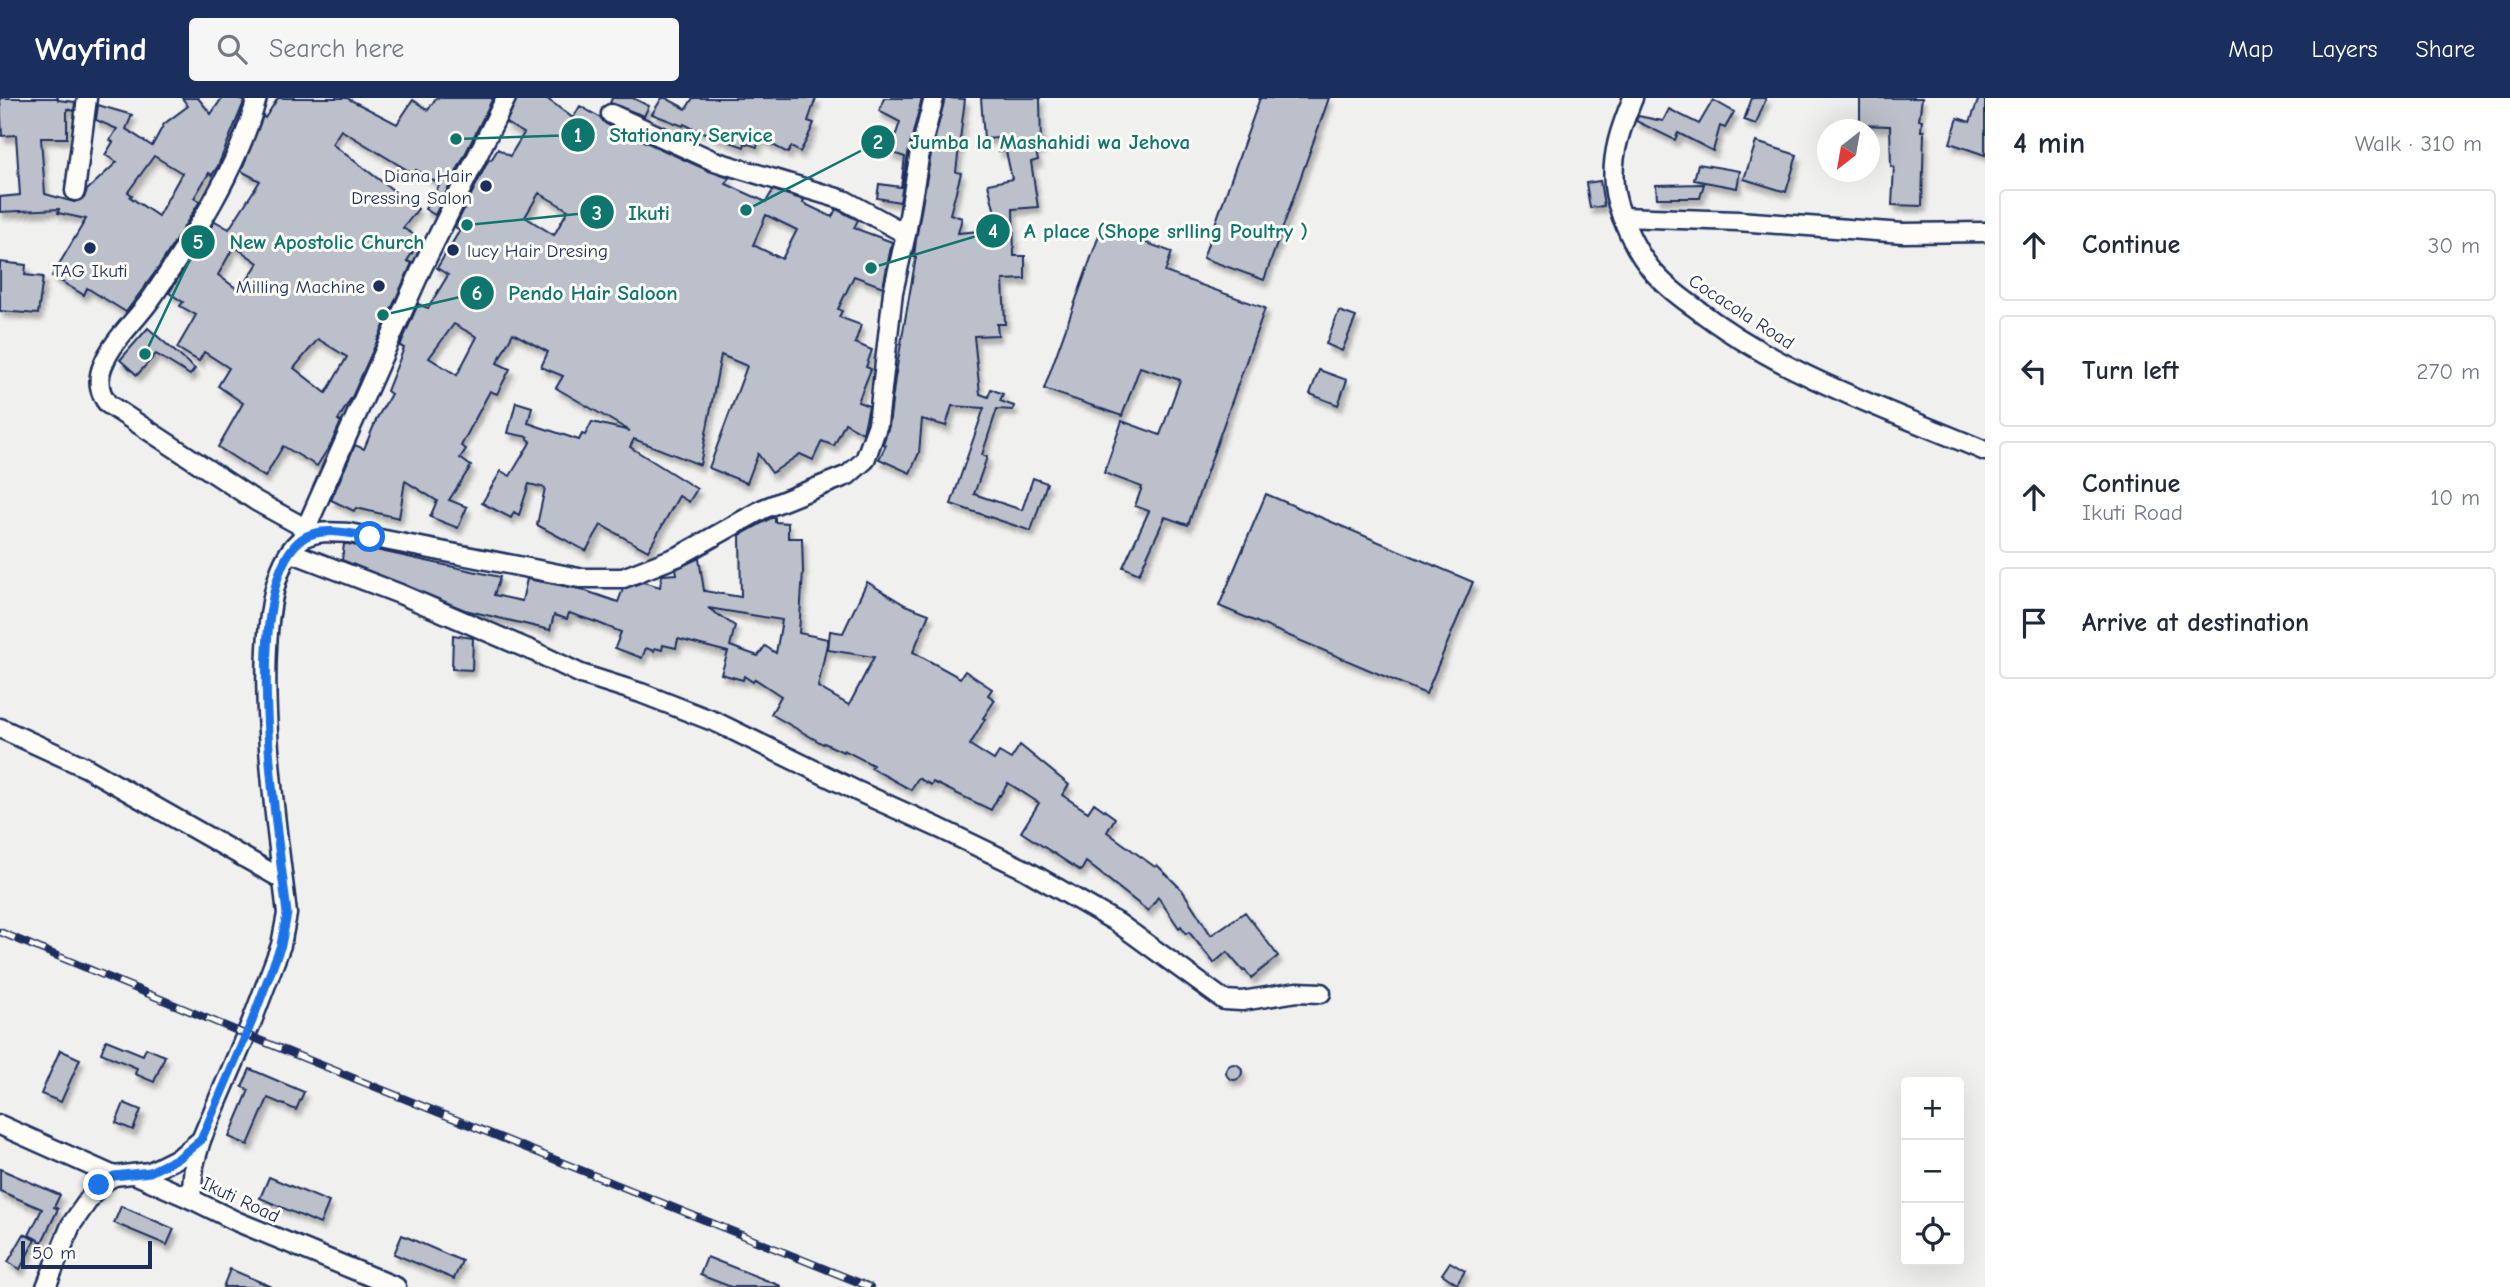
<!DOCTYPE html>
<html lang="en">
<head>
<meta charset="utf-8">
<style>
  body { margin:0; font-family:"Comic Neue",sans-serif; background:#f6f6f7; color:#1f2937 }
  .controls { position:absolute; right:21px; bottom:21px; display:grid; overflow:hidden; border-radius:7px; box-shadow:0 7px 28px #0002 }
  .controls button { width:63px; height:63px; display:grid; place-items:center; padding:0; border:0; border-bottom:2px solid #e0e1e3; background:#fff; color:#1f2937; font:35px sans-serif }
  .compass { position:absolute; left:1817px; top:21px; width:63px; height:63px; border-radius:50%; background:#fff; box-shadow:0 7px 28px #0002; rotate:211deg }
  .scale { position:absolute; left:21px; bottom:18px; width:131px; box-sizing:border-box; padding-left:7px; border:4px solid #1b2f5e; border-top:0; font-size:19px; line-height:24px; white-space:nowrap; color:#1b2f5e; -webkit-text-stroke:5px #fdfcf7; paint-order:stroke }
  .stop { position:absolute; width:21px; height:21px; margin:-16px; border:5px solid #1a73e8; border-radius:50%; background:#fff }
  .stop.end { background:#1a73e8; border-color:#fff; box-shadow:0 2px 7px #0008 }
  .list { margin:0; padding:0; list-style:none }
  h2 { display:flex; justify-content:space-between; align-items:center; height:91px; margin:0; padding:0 28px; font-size:30px }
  h2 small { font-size:23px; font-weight:400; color:#747a83 }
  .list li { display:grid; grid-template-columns:46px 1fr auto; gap:21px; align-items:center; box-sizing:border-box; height:112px; margin:0 14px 14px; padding:0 14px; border:2px solid #e0e1e3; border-radius:7px }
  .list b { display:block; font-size:26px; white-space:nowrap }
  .list p { margin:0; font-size:23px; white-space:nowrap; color:#747a83 }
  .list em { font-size:23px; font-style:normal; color:#747a83 }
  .icon { flex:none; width:38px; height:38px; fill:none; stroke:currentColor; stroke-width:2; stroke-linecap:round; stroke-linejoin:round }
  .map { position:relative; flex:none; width:1985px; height:1189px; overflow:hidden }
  header { display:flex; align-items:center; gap:42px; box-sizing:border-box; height:98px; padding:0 35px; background:#1b2f5e; color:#fff }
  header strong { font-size:33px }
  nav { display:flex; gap:38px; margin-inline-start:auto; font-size:24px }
  .search { width:490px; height:63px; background:#f6f6f7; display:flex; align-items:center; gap:18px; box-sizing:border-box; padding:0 24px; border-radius:7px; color:#747a83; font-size:26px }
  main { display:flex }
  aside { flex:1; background:#fff }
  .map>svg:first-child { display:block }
</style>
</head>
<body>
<header>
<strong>Wayfind</strong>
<div class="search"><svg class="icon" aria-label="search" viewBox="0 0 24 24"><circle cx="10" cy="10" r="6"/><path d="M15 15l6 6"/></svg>Search here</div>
<nav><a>Map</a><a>Layers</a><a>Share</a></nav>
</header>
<main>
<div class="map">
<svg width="1985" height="1189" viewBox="0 0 1985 1189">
  <defs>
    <filter id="shadow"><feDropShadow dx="3.5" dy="6" stdDeviation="2" flood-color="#0004"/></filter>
  </defs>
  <rect width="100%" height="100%" fill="#f0f0ee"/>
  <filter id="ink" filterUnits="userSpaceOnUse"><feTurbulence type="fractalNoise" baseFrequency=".0143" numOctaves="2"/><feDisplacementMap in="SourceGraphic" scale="14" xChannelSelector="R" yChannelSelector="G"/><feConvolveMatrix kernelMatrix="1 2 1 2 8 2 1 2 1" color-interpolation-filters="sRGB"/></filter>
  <g filter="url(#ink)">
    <!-- building -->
    <g fill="#bbc0ca" stroke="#1b2f5e" stroke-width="2" fill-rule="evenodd" filter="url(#shadow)">
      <path d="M0 0H58V2L75 4 74 13 67 11V40H41L45 96 74 104 84 100 87 92 117 64 105 57 113 44 110 42 117 31 96 22 98 7 132 17 126 31 152 48 164 26 188 8 182 0H198L211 16 222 0H238L244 4 218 68 212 77 209 75 194 100 200 103 159 169 126 214 87 190 84 197 52 178 86 121 58 115 59 111 0 114V99L20 97 16 37 2 38ZM154 58 182 75 158 118 130 99 132 97 128 94Z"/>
      <path d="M278 0H347L397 26 413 2 428 12 436 0H493L435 117 425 111 440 86 416 72 414 76 341 32 332 46 418 111 403 130 421 141 407 163 412 165 353 297 338 322 341 324 331 346 317 368 283 348 265 379 218 349 243 305 218 288 229 270 204 254 199 263 177 250 196 217 180 208 183 204 169 195 215 123 229 131 260 83 241 73 263 18 265 20ZM234 148 258 165 240 193 218 177ZM318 241 347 259 326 295 294 270Z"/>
      <path d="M517 0H546L573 20 580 8 601 20 606 26 709 73 729 80 726 86 766 104 773 92 804 102 803 105 832 119 836 111 858 122 854 130 892 144 883 189 854 178 838 211 842 213 839 219 861 227 855 245 872 252 866 269 871 271 858 304 869 308 863 335 845 325 834 348 822 343 813 362 800 356 772 375 758 356 747 385 709 370 747 268 721 257 700 367 634 341 630 349 697 391 689 404 679 398 648 453 601 427 586 453 537 427 545 390 529 386 519 417 514 414 511 420 482 405 501 373 510 378 531 343 528 341V339L508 335 516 304 532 309 528 325 579 342 582 336 585 337 592 324 630 333 556 290 563 278 541 269 548 254 513 235 497 265 510 271 497 296 490 293 461 348 466 351 460 360 471 368 449 402 467 409 458 430 430 419 437 403 405 383 399 420 356 410 354 413 331 402 355 347 364 351 377 320 391 296 387 293 404 250 400 248 418 206 428 210 448 177 437 170 460 132 455 129 489 61 491 62 498 51 510 58 524 35 506 25ZM539 95 568 112 554 137 525 119ZM766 117 797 132 782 161 753 147ZM454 226 477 239 457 277 429 260Z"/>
      <polygon points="612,0 633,0 649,8 644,18 610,5"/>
      <polygon points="662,0 666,0 686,11 693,0 816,0 808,23 814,25 807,41 800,54 791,49 788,55 759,40 757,49 745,45 744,49 694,31 684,26 683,28 652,16"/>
      <polygon points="884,0 922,0 909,51 900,104 877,100 879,86 901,89 905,59 890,54 900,24 879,13"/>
      <polygon points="945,0 965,1 956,74 961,75 950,116 962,120 958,135 999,131 988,86 1012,81 1006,53 999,53 998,40 984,41 981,0 1040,0 1041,50 1035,50 1038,62 1031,64 1038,109 1013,111 1014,158 1025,158 1025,181 1003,182 1005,226 997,226 998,237 974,238 980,296 988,299 991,291 1003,296 1000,303 1014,308 1013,312 997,311 982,357 987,359 974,396 1022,412 1033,380 1047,385 1031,433 951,406 984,310 952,308 946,328 922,321 919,355 910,375 879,361 886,347 883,346 889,328 895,280 916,159 914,159 916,142 931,56"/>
      <polygon points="1260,0 1329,0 1264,182 1203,160"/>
      <polygon points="1752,0 1766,0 1756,26 1744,22"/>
      <polygon points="1860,0 1922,0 1919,22 1922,22 1921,33 1924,33 1922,108 1892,107 1894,69 1891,69 1890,28 1860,27"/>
      <polygon points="1979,0 1985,0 1985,57 1950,45 1958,20 1970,24"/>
      <polygon points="1713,2 1734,14 1725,30 1720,28 1713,53 1678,35 1675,42 1636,23 1638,18 1663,23 1669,11 1699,26"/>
      <polygon points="1756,44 1797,57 1786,94 1744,81"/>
      <polygon points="1698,66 1740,73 1737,90 1694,82"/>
      <polygon points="1600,83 1604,108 1590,110 1586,85"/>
      <polygon points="1704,86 1700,100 1657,100 1656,87"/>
      <polygon points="1102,129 1172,154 1165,174 1265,210 1188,427 1165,419 1139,476 1123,469 1149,413 1135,408 1142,389 1104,375 1122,323 1160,337 1180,282 1140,269 1122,318 1044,291"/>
      <polygon points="0,164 26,167 25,177 43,179 38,216 0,213"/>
      <polygon points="1339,213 1356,219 1342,253 1326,246"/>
      <polygon points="148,230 195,271 190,277 156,256 137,277 120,262"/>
      <polygon points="1319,272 1347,282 1338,307 1310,296"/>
      <polygon points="1266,396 1473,484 1426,596 1219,508"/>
      <path d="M771 420H775V424L788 425V440H802L803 474 799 535 828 541 818 589 849 607 874 559 828 552 830 533 843 535 867 484 905 507 929 516 913 554 960 580 965 573 992 591 988 597 995 602 983 620 985 621 970 647 994 662 999 654 1011 661 1020 647 1069 687 1062 697 1088 714 1094 705 1115 720 1107 734 1155 769 1157 767 1182 792 1211 837 1245 814 1278 858 1251 880 1245 872 1243 873 1227 854 1214 865 1189 834 1186 836 1181 828 1179 830 1158 799 1148 813 1086 764 1081 773 1021 734 1039 705 1008 685 1000 698 999 697 991 712 933 684 931 687 918 680 911 692 871 670 873 667 844 652 843 654 824 645 823 646 771 616 781 598 755 581 753 584 744 578 743 582 721 576 728 554 678 541 676 550 663 547 662 552 655 550 654 553 646 550 642 560 615 550 621 534 596 524 569 515 567 521 554 517 550 532 465 512 342 462 344 446H348L500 479 494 497 522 503 527 481 580 491 618 504 623 491 643 484 660 489 662 477 677 476 676 471 699 460 704 493 741 499 740 437ZM708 510 782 522 776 555 765 548 758 558 730 548 735 528Z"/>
      <polygon points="453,537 473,540 472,572 452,571"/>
      <polygon points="106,942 143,957 146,950 165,958 154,984 135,976 137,970 101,955"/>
      <polygon points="60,952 80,961 61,1004 41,996"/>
      <circle cx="1234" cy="974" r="8"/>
      <polygon points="250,971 304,994 296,1012 268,1000 248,1047 229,1039 249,992 242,989"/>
      <polygon points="124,1005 141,1012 133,1032 116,1025"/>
      <polygon points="0,1071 60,1097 54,1109 58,1111 42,1144 29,1137 42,1111 0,1093"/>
      <polygon points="269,1079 329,1104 320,1126 260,1100"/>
      <polygon points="121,1108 174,1131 167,1147 114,1125"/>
      <polygon points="24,1136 35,1142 20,1171 8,1164"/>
      <polygon points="402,1137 462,1163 454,1181 394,1156"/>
      <polygon points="707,1159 781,1188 781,1189 731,1189 700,1177"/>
      <polygon points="1450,1164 1465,1173 1457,1186 1442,1176"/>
      <polygon points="230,1171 272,1189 223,1189"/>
    </g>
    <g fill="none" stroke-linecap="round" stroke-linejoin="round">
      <!-- minor casing -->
      <g stroke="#1b2f5e" stroke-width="23">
        <g id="minor">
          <path d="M257 0C238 70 194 138 153 198 138 221 113 241 103 267 97 281 99 295 108 306L256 403 305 430"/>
          <path d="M1633 0C1621 29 1611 56 1614 88 1616 110 1633 148 1647 166 1659 183 1677 197 1694 209 1780 276 1886 311 1985 353"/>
          <polyline points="611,16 714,63 844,102 906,136"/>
          <polyline points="75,93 87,0"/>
          <polyline points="1622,119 1738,123 1903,135 1985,134"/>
          <polyline points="302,439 421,172 506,0"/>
          <polyline points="290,454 400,496 535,554 581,576 641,595 718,625 857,693 939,730 1024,771 1118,825 1224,902 1242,903 1297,894 1321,895"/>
          <polyline points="0,630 85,669 282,781"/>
          <polyline points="0,1027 114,1078"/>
          <polyline points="134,1076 191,1101 238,1124 396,1189"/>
          <polyline points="191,1101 194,1067 201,1042"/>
          <path d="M46 1189 71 1127 99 1087 114 1078 150 1074 180 1059 201 1042 252 923 281 847 287 816C279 742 237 487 302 441 316 432 334 434 349 435L579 480H623L679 458 763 411 848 377 865 362 878 326 893 194 906 136 920 54 934 0"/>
        </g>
      </g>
      <!-- minor -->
      <use href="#minor" stroke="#fdfcf7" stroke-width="18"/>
      <!-- rail casing -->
      <g stroke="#1b2f5e" stroke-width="8">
        <polyline id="rail" points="0,834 247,937 870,1189"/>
      </g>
      <!-- rail -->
      <use href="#rail" stroke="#fdfcf7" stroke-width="5" stroke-dasharray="16" stroke-linecap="butt"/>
    </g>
  </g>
  <g fill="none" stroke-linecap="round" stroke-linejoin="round" filter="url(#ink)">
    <!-- route -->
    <path stroke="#1a73e8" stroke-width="9" d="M99 1087 114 1078 150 1074 180 1059 201 1042 252 923 281 847 287 816C279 742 237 488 302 441 320 428 349 435 370 439"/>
  </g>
  <!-- markers -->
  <g fill="#1b2f5e" stroke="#fdfcf7" stroke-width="2.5">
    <circle cx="486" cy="88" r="7"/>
    <circle cx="90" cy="150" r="7"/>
    <circle cx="453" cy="152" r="7"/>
    <circle cx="379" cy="188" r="7"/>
  </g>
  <g text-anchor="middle" stroke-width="6" stroke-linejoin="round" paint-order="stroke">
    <!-- poi labels -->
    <g font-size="19" fill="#1b2f5e" stroke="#fdfcf7" text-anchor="end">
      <text x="472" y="84">Diana Hair<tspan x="472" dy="22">Dressing Salon</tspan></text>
      <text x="467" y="159" text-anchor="start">lucy Hair Dresing</text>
      <text x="90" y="179" text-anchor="middle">TAG Ikuti</text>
      <text x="365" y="195">Milling Machine</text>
    </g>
    <!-- street labels -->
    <g font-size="19" fill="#1b2f5e" stroke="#fdfcf7">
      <text transform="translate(1742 213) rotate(33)" y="7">Cocacola Road</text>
      <text transform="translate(241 1101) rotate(25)" y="7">Ikuti Road</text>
    </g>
  </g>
  <!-- callouts -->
  <path fill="none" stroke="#0f766e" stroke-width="2.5" d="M456 41L578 37M746 112L878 44M467 127L597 114M871 170L993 133M145 256L198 144M383 217L477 195"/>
  <g fill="#0f766e" stroke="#fdfcf7" stroke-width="2.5">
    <circle cx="456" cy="41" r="7"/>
    <circle cx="746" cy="112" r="7"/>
    <circle cx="467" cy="127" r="7"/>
    <circle cx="871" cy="170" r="7"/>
    <circle cx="145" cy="256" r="7"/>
    <circle cx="383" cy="217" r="7"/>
    <circle cx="578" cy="37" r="18"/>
    <circle cx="878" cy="44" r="18"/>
    <circle cx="597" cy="114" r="18"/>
    <circle cx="993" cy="133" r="18"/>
    <circle cx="198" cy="144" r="18"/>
    <circle cx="477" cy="195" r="18"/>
  </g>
  <g font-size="21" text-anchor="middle" font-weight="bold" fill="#fff">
    <text x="578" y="44">1</text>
    <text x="878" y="51">2</text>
    <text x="597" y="122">3</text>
    <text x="993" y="140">4</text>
    <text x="198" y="151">5</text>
    <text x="477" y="202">6</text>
  </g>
  <g font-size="21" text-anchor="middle" font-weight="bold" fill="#0f766e" stroke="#fdfcf7" stroke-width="6" stroke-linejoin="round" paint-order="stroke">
    <text x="691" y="44">Stationary Service</text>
    <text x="1050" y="51">Jumba la Mashahidi wa Jehova</text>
    <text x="649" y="122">Ikuti</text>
    <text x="1166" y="140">A place (Shope srlling Poultry )</text>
    <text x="327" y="151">New Apostolic Church</text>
    <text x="593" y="202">Pendo Hair Saloon</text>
  </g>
</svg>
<div class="controls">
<button>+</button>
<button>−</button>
<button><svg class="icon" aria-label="locate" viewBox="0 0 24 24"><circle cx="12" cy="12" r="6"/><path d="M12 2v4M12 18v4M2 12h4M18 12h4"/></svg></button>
</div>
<svg class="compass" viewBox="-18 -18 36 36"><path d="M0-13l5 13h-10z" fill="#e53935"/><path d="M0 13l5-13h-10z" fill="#747a83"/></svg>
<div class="scale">50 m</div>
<div class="stop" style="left:370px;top:439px"></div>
<div class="stop end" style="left:99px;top:1087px"></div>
</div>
<aside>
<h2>4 min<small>Walk · 310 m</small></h2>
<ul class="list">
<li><svg class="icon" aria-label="ahead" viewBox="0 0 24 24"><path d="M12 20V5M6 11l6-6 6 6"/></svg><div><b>Continue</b></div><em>30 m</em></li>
<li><svg class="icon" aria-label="left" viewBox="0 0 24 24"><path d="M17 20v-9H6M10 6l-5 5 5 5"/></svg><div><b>Turn left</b></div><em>270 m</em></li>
<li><svg class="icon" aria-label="ahead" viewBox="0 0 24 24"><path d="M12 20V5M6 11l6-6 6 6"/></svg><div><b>Continue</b><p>Ikuti Road</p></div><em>10 m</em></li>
<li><svg class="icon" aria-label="arrive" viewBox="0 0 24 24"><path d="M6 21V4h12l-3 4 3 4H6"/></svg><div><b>Arrive at destination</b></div></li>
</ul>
</aside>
</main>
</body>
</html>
